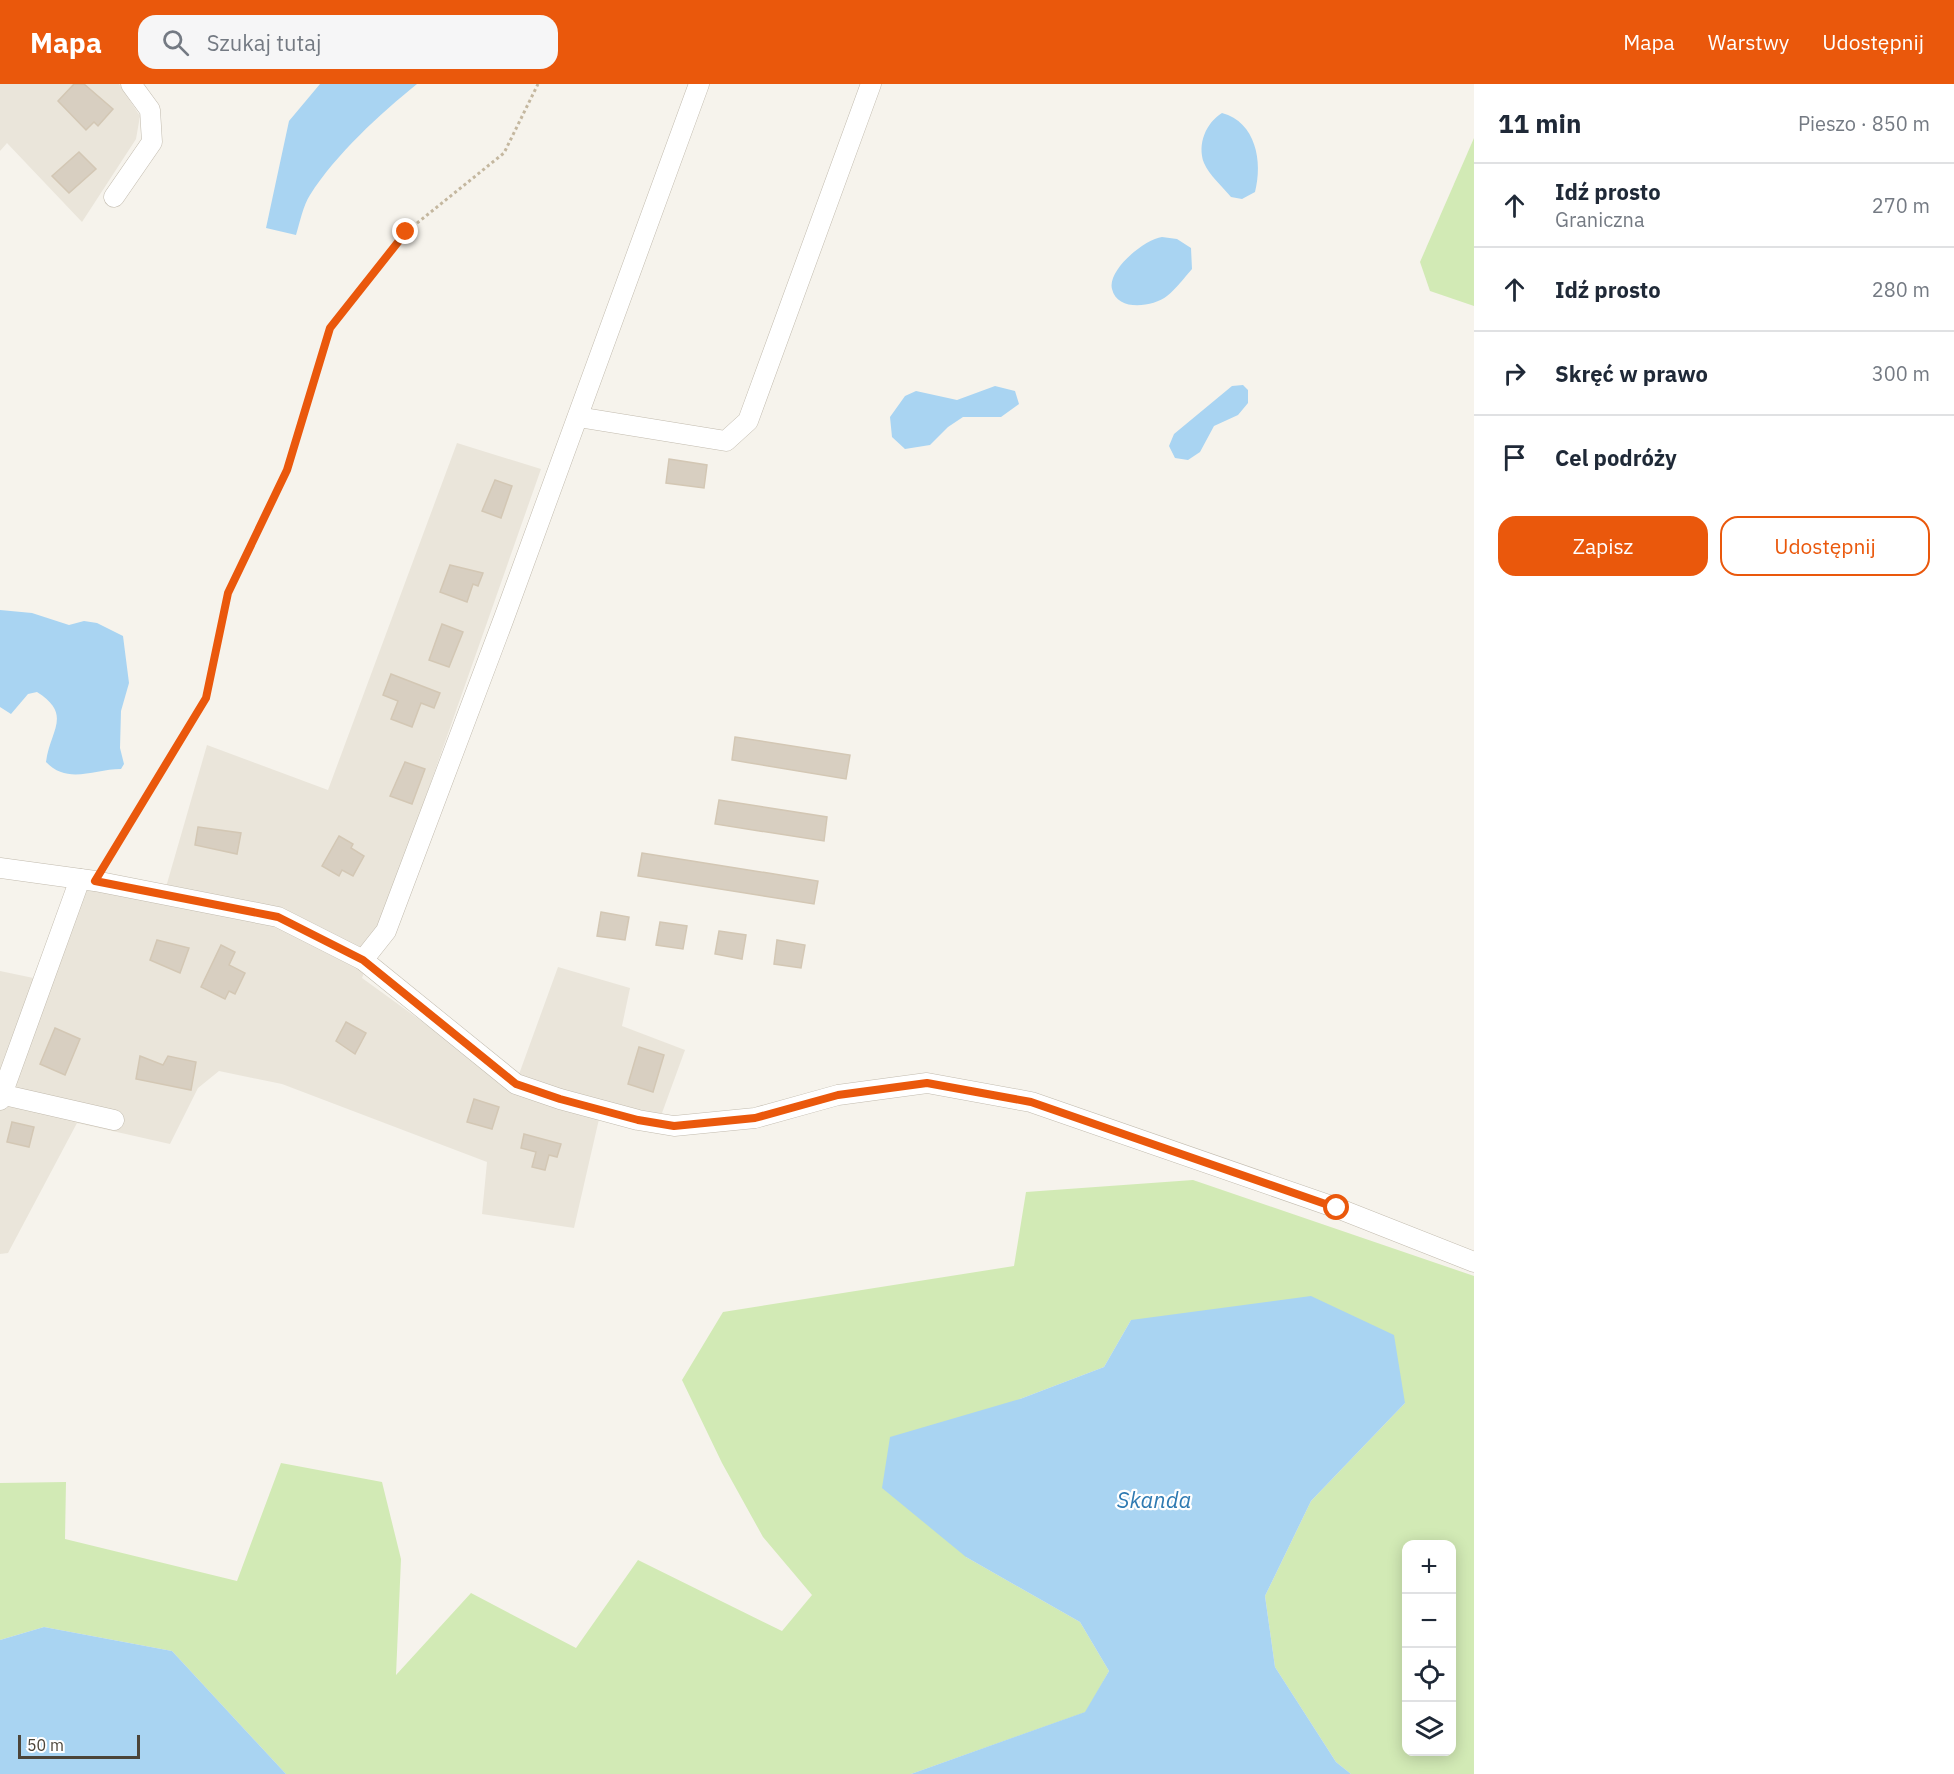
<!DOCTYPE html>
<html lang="pl">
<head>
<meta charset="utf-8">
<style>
  body { margin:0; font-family:"IBM Plex Sans",sans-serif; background:#f6f6f7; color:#1f2937 }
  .controls { position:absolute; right:18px; bottom:18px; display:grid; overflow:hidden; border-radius:12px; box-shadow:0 3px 15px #0003 }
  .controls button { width:54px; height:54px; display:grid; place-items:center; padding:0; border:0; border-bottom:2px solid #e0e1e3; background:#fff; color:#1f2937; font:30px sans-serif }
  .scale { position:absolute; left:18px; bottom:15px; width:122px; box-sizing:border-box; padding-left:6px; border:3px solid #4b4439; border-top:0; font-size:16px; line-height:21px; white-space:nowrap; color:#4b4439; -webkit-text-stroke:4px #fff; paint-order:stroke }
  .stop { position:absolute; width:18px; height:18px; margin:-14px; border:4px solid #ea580c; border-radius:50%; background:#fff }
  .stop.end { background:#ea580c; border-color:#fff; box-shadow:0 2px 6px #0008 }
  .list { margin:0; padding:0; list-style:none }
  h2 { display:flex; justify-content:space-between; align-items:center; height:78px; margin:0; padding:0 24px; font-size:26px }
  h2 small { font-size:20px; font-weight:400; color:#747a83 }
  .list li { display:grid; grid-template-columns:39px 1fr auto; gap:18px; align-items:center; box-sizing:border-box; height:84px; padding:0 24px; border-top:2px solid #e0e1e3 }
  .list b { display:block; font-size:22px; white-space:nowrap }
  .list p { margin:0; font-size:20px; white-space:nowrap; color:#747a83 }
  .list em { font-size:20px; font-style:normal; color:#747a83 }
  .actions { display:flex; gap:12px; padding:18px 24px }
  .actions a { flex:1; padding:14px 0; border:2px solid #ea580c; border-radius:18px; text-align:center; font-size:21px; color:#ea580c }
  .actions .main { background:#ea580c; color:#fff }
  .icon { flex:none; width:33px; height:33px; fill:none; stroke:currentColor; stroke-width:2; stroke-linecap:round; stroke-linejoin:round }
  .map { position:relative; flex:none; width:1474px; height:1690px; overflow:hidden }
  header { display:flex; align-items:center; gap:36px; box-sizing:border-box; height:84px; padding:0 30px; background:#ea580c; color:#fff }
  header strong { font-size:28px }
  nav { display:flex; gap:33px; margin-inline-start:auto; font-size:21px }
  .search { width:420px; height:54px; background:#f6f6f7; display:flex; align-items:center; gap:15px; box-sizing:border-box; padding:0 21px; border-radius:18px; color:#747a83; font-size:22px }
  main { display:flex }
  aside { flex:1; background:#fff }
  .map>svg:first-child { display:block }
</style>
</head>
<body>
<header>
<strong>Mapa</strong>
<div class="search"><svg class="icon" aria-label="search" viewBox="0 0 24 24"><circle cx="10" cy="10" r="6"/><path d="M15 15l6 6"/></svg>Szukaj tutaj</div>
<nav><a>Mapa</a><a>Warstwy</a><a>Udostępnij</a></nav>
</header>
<main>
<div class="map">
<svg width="1474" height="1690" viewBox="0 0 1474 1690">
  <rect width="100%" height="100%" fill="#f6f3ec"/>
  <!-- residential -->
  <g fill="#eae5da">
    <polygon points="0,0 119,0 140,32 136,55 82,138 7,59 0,67"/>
    <polygon points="457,359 541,385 362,894 514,1004 558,883 630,904 622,942 685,966 662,1029 599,1035 574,1144 482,1130 487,1078 282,1000 219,987 198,1004 170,1060 77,1039 8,1169 0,1170 0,887 43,896 80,795 164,810 207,661 328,706"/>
  </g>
  <!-- green -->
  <g fill="#d2eab5" fill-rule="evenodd">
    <polygon points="1474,54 1474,222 1430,207 1420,178"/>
    <path d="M1193 1096 1474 1192V1690H1351L1336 1678 1275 1583 1265 1512 1311 1417 1405 1319 1131 1236 1104 1283 1020 1315 966 1473 1080 1538 1109 1587 1086 1628 911 1690H286L172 1567 44 1543 0 1556V1399L66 1398 65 1455 237 1497 281 1379 382 1398 401 1475 396 1591 471 1509 576 1564 638 1476 782 1547 812 1511 763 1453 722 1379 682 1296 723 1228 1014 1182 1026 1108ZM1406 1460H1452V1668H1406Z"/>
  </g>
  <!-- water -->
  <g fill="#a9d4f2">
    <path d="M320 0H417C380 30 336 70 310 111 303 122 300 138 296 151L266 144 289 37Z"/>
    <path d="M1222 29C1256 38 1263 78 1255 108L1242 115 1231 113C1223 103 1209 91 1204 79 1197 60 1206 39 1222 29Z"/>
    <path d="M1162 153 1177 155 1191 164 1192 185C1184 194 1176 205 1167 212 1153 223 1117 228 1112 205 1107 186 1145 155 1162 153Z"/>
    <polygon points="1243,301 1248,306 1248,319 1238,331 1214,342 1200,368 1188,376 1175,374 1169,362 1174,350 1232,302"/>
    <polygon points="995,302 1015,307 1019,320 1001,333 963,333 948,343 930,361 905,365 892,353 890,333 905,312 916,307 957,316"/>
    <path d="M0 526 32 529 69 541 84 537 97 539 123 552 129 599 121 627 120 664 124 680 121 685C94 685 68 701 46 678 50 646 73 631 37 608L28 610 11 630 0 623Z"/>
    <polygon points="1311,1212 1394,1251 1405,1319 1311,1417 1265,1512 1275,1583 1336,1678 1351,1690 911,1690 1085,1628 1109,1587 1080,1538 966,1473 882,1404 890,1353 1020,1315 1104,1283 1131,1236"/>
    <polygon points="44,1543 172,1567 286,1690 0,1690 0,1556"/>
  </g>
  <!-- building -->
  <g fill="#d8cfc1" stroke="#d3c7b4" stroke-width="1.5">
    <polygon points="74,0 84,0 113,25 98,42 94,38 86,46 58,17"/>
    <polygon points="79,68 96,85 69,109 52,92"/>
    <polygon points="669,375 707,381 704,404 666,399"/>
    <polygon points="495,396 512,402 501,434 482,427"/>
    <polygon points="450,481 483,489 478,502 473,500 467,518 440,508"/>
    <polygon points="442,540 463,548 449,583 429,576"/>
    <polygon points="391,590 440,609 434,624 421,619 412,643 391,635 398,617 383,611"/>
    <polygon points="735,653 850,671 846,695 732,676"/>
    <polygon points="405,678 425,685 412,720 390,712"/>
    <polygon points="719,716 827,733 824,757 715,740"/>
    <polygon points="198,743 241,749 237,770 195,761"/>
    <polygon points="339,752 353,760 351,764 364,772 353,792 342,786 339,792 322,782"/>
    <polygon points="642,769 818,797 814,820 638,792"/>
    <polygon points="601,828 629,833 625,856 597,852"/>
    <polygon points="660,838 687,842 683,865 656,861"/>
    <polygon points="719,847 746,851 742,875 715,870"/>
    <polygon points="157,856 189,864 180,889 150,876"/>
    <polygon points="777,856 805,861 801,884 774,880"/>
    <polygon points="221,861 235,868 229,881 245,889 235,910 229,907 225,915 201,903"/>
    <polygon points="346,938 366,949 355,970 336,957"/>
    <polygon points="55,944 80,955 65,991 40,980"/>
    <polygon points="639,963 664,971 653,1008 628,1000"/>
    <polygon points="140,972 163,981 168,972 196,978 191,1006 136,995"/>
    <polygon points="474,1015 499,1023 492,1045 467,1038"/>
    <polygon points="12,1038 34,1043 29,1063 7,1058"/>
    <polygon points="524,1050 561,1060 557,1073 549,1071 545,1086 532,1083 536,1068 521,1064"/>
  </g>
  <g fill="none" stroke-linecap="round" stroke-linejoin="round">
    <!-- minor casing -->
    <g stroke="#c2bbae" stroke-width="21">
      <g id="minor">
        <polyline points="114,113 152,58 150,26 131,0"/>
        <polyline points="578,333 726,357 748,337 871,0"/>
        <polyline points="0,784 95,797 278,833 363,876 516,1000 560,1015 638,1036 674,1042 755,1034 838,1011 927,999 1031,1018 1337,1124 1474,1178"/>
        <polyline points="363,876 386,847 504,534 699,0"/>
        <polyline points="0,1010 114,1036"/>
        <polyline points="0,1016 80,795"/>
      </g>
    </g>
    <!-- path -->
    <polyline stroke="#c4b79f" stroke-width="3" stroke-dasharray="3 3" stroke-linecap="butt" points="104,783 206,614 228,509 287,386 330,244 406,148 504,69 538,0"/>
    <!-- minor -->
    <use href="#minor" stroke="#fff" stroke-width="20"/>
  </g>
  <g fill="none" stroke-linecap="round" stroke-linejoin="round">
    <!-- route -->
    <polyline stroke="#ea580c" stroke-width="8" points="406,148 330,244 287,386 228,509 206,614 95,797 278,833 363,876 516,1000 560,1015 638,1036 674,1042 755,1034 838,1011 927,999 1031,1018 1337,1124"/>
  </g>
  <g text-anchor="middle" stroke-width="4.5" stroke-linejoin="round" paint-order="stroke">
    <!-- water labels -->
    <g font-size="22" font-style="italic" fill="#2e7ab2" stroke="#fff">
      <text x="1154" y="1424">Skanda</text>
    </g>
  </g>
</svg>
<div class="controls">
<button>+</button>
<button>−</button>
<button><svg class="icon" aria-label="locate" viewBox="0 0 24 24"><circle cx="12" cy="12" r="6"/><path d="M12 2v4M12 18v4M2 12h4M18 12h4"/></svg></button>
<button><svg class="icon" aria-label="layers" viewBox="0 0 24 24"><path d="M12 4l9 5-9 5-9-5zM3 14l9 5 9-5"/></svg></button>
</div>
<div class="scale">50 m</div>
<div class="stop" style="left:1337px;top:1124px"></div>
<div class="stop end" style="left:406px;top:148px"></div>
</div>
<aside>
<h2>11 min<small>Pieszo · 850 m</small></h2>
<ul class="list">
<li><svg class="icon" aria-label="ahead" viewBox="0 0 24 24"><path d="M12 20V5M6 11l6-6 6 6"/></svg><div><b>Idź prosto</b><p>Graniczna</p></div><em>270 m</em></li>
<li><svg class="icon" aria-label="ahead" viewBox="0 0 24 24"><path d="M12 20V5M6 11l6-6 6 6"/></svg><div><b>Idź prosto</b></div><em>280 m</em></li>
<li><svg class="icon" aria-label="right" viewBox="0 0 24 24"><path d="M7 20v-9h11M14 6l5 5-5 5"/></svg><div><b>Skręć w prawo</b></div><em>300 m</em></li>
<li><svg class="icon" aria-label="arrive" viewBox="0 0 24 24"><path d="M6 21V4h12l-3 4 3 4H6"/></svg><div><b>Cel podróży</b></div></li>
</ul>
<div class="actions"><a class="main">Zapisz</a><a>Udostępnij</a></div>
</aside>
</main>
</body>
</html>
